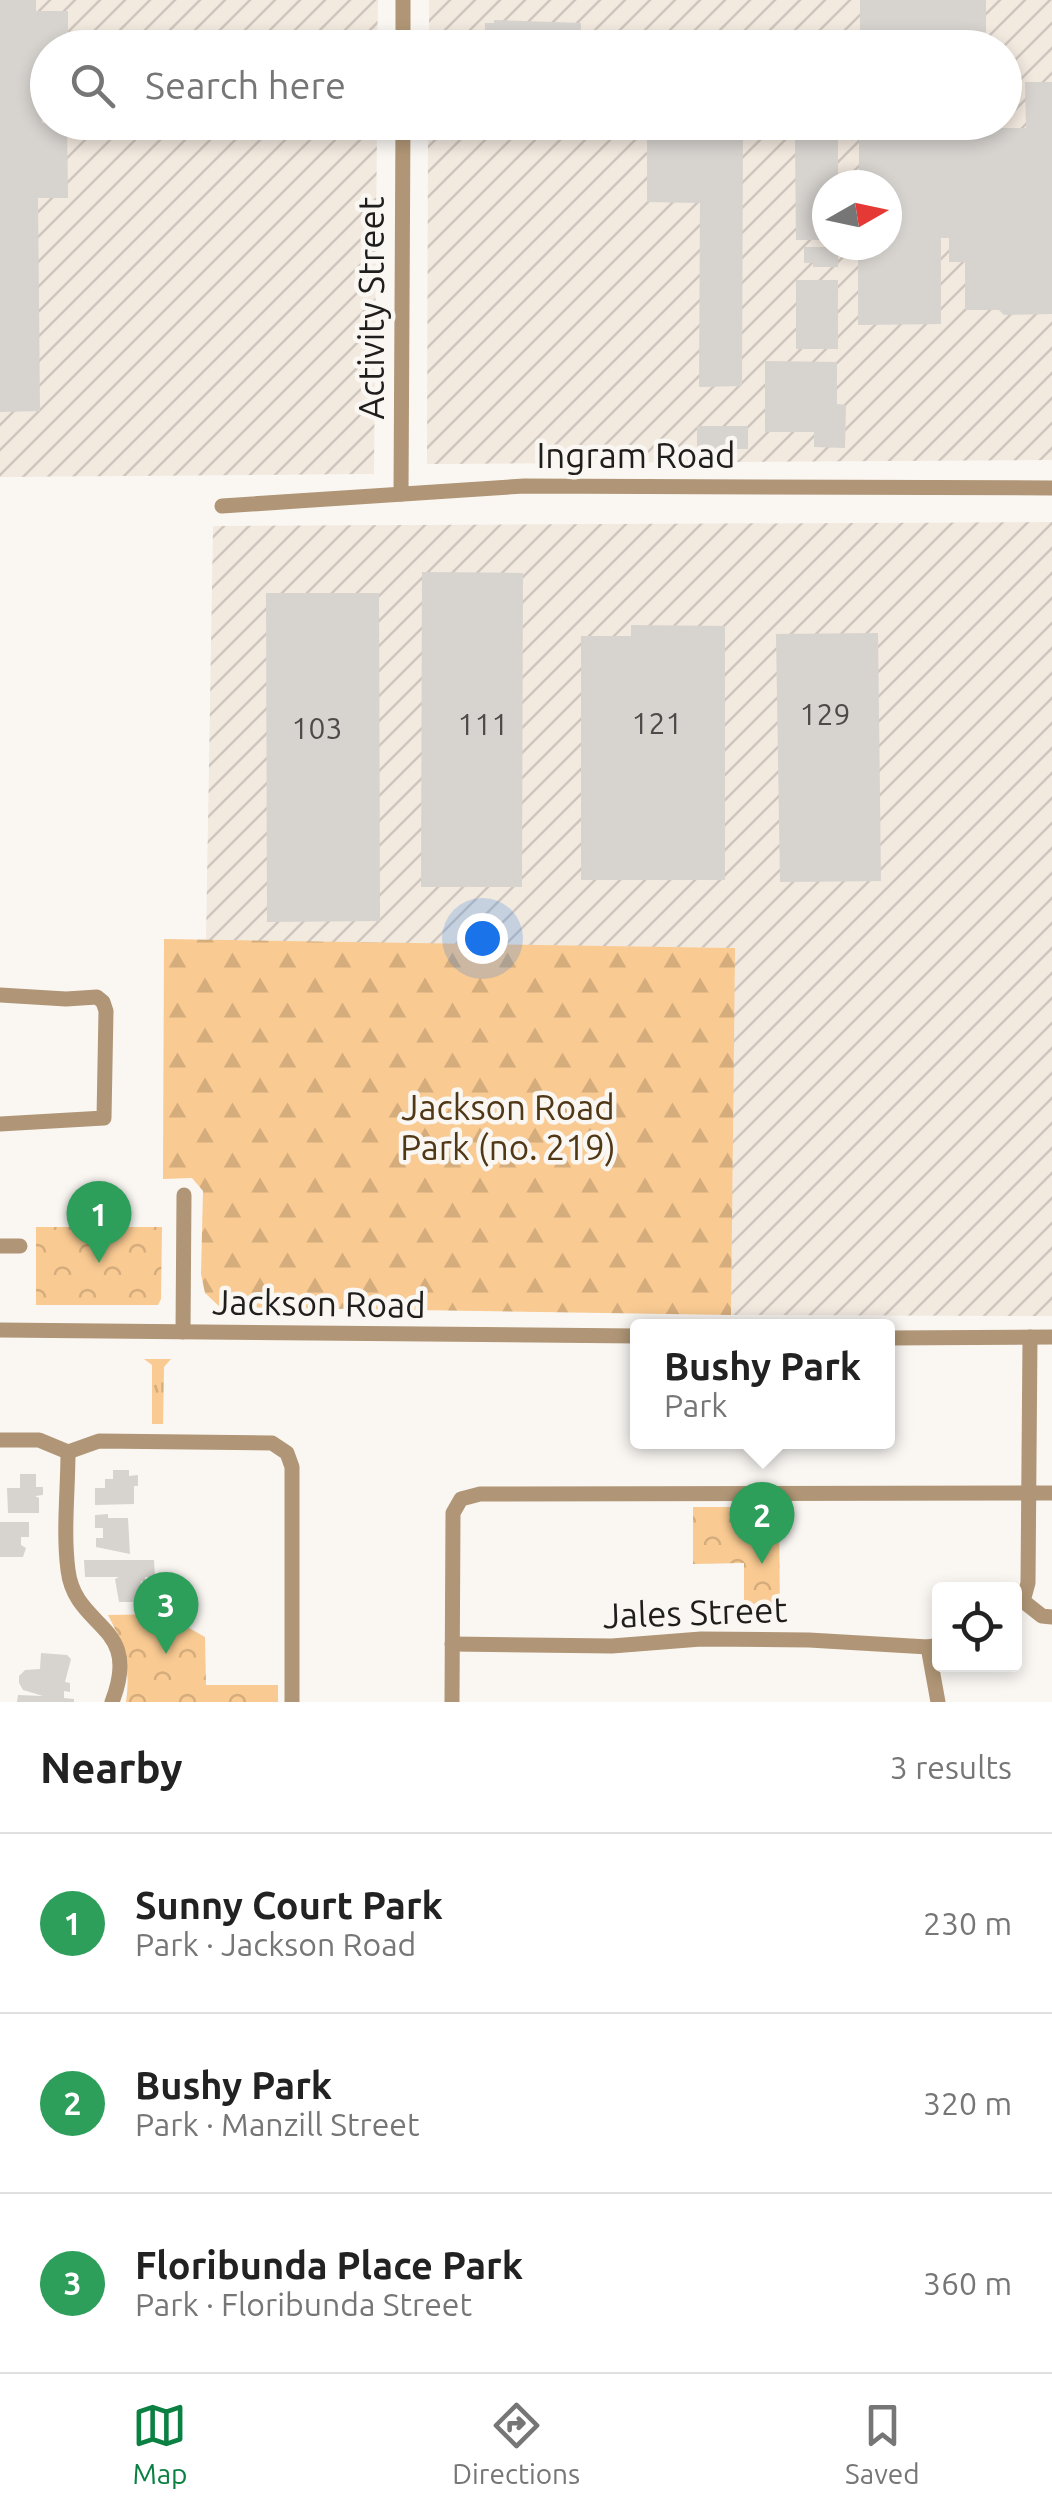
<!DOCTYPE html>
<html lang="en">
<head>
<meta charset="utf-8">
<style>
  body { margin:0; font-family:Ubuntu,sans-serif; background:#f2f2f2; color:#222 }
  .controls { position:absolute; right:30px; bottom:30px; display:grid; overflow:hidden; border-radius:10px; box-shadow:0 5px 15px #0003 }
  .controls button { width:90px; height:90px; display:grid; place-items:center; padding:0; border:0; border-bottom:2px solid #e0e0e0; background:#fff; color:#222; font:50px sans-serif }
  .compass { position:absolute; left:812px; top:170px; width:90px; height:90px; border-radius:50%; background:#fff; box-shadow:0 5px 15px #0003; rotate:81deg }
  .you { position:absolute; left:482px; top:938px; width:35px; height:35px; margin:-25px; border:8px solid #fff; border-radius:50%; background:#1a73e8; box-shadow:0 0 0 15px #1a73e833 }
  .badge { display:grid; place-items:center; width:65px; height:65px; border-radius:50%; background:#0b8043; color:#fff; font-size:32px; font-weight:700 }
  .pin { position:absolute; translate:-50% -82px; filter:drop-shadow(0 2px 5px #0008) }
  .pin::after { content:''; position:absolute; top:52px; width:35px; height:30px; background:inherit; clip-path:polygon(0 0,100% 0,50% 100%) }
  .popup { position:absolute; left:630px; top:1319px; width:265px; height:130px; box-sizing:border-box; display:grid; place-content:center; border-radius:10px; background:#fff; filter:drop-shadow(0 2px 8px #0005); font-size:32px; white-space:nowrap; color:#767676 }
  .popup b { font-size:38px; color:#222 }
  .popup::after { content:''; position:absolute; left:50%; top:100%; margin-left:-20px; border:20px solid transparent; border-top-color:#fff }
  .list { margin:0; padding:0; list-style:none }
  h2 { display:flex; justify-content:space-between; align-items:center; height:130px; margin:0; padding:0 40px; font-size:42px }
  h2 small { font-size:32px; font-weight:400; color:#767676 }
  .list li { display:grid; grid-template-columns:65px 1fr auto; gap:30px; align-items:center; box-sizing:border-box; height:180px; padding:0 40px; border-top:2px solid #e0e0e0 }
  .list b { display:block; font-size:38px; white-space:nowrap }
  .list p { margin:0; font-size:32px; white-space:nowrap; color:#767676 }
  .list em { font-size:32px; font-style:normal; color:#767676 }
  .icon { flex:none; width:55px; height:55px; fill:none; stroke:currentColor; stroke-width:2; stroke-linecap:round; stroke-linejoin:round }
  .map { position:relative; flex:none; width:1052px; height:1702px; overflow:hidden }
  .search { position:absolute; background:#fff; box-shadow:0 5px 15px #0003; left:30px; right:30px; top:30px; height:110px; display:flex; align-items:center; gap:25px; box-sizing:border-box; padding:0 35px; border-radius:55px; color:#767676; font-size:38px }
  .sheet { height:670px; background:#fff }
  nav { display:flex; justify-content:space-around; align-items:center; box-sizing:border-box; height:140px; border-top:2px solid #e0e0e0; background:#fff; font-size:28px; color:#767676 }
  nav a { display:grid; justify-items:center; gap:5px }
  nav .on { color:#0b8043 }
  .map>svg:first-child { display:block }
</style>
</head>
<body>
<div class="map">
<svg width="1052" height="1702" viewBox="0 0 1052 1702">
  <defs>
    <pattern id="industrial-furrows" width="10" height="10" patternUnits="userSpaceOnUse" patternTransform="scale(2.5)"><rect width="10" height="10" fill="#f2e9df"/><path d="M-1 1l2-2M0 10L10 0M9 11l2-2" fill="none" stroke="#cfc7bf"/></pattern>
    <pattern id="grass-tufts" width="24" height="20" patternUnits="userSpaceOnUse" patternTransform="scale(2.5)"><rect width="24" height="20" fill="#f9ca92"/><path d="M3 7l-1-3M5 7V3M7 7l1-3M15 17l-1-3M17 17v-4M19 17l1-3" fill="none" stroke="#d5ad7d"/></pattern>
    <pattern id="forest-firs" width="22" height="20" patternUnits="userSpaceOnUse" patternTransform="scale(2.5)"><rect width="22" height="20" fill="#f9ca92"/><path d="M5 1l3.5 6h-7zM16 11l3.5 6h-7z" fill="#d5ad7d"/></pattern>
    <pattern id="park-crowns" width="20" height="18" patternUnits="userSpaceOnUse" patternTransform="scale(2.5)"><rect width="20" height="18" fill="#f9ca92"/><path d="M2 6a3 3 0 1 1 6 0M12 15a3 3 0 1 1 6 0" fill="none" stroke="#d5ad7d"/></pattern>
  </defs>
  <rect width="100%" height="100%" fill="#faf7f3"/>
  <!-- industrial -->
  <g fill="url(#industrial-furrows)" fill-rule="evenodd">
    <polygon points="0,0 378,0 377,47 48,48 48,122 377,123 374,474 0,477"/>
    <path d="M429 0H1052V460L427 464 428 123 1004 122V48L429 47ZM827 185H887V245H827Z"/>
    <polygon points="1052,522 1052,1316 731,1315 734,948 206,941 213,526"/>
  </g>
  <!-- grass -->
  <polygon fill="url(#grass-tufts)" points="144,1359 171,1359 164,1367 163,1424 152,1424 152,1365"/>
  <!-- forest -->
  <polygon fill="url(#forest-firs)" points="164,939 735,948 731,1315 220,1307 205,1293 201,1274 203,1191 192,1178 163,1179"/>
  <!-- park -->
  <g fill="url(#park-crowns)">
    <polygon points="36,1227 162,1227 161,1299 158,1305 36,1305"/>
    <polygon points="693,1507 779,1507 780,1620 744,1620 744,1563 693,1564"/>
    <path d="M164 1614 205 1637 206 1685H278V1702H126C131 1667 124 1645 108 1615Z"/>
  </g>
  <!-- building -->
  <g fill="#d7d3cf">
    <polygon points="0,0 36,0 36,11 68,11 68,48 48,48 48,105 42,105 42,123 67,123 68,198 38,198 40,411 0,412"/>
    <rect x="860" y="0" width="126" height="48"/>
    <polygon points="494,20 581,23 581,48 460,48 460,36 485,37 485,23 494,23"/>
    <polygon points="1025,82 1052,82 1052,314 1004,315 999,310 965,310 965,262 949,262 949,238 941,238 941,324 858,325 858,245 887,245 887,185 859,185 859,122 922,122 922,128 1026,128"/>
    <polygon points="647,122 743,122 742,386 699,387 700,203 647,202"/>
    <polygon points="777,122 838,122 838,185 827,185 827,240 796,240 795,140 777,140"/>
    <polygon points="804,247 838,247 838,267 813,267 813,263 804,263"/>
    <rect x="796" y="280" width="42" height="69"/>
    <polygon points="765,361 837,362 837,404 846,405 845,448 814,447 814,432 765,432"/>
    <rect x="697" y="426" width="51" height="23"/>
    <polygon points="422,572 523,573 522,887 421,887"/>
    <polygon points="266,593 379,593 380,921 267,922"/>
    <polygon points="631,625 725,626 725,880 581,880 581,636 631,636"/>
    <polygon points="878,633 881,881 780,882 776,634"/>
    <polygon points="113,1470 129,1470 129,1476 138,1475 138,1486 134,1486 134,1504 95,1505 95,1488 105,1488 105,1479 113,1479"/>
    <polygon points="20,1474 36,1474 36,1487 43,1487 43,1495 35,1496 39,1498 39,1513 8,1513 7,1488 20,1488"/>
    <polygon points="108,1514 108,1518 128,1518 130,1554 96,1547 96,1538 103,1538 103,1528 95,1528 95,1515"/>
    <polygon points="0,1522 29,1522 29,1537 21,1537 21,1545 26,1548 23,1557 0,1557"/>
    <polygon points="84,1560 154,1560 155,1577 145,1577 145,1581 141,1581 141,1602 119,1602 115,1579 119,1577 85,1577"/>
    <polygon points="41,1653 67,1655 71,1659 65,1682 70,1683 70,1692 64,1691 64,1698 74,1699 74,1702 17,1702 18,1695 43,1696 23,1690 19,1683 19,1676 25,1670 40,1669"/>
  </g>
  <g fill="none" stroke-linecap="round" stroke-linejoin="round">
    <!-- minor -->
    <g stroke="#b09676" stroke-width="15">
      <polyline points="403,48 403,0"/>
      <polyline points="401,494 403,122"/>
      <polyline points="222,506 524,486 1052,488"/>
      <polyline points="0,995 66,999 97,997 103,1002 106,1011 104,1118 0,1124"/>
      <polyline points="0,1246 20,1246"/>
      <polyline points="0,1330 637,1336"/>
      <polyline points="183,1332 184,1195"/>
      <polyline points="887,1338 1052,1337"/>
      <polyline points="0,1440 39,1440 68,1452 99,1441 272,1443 287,1453 292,1467 292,1702"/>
      <path d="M68 1452C68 1491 63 1532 68 1570 75 1630 143 1623 112 1702"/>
      <polyline points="1023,1601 1028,1583 1030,1337"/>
      <polyline points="1023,1601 1042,1616 1052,1617"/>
      <polyline points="452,1644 612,1646 701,1639 809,1640 928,1647 940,1645"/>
      <polyline points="928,1647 938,1702"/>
      <polyline points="452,1702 453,1513 461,1499 480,1494 1052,1493"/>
    </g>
  </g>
  <g text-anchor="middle" stroke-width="9" stroke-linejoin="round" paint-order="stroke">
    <!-- number labels -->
    <g font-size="30" fill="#4d4b49">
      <text x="825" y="725">129</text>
      <text x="657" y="734">121</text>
      <text x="483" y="735">111</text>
      <text x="317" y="739">103</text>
    </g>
    <!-- street labels -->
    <g font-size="35" fill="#1f1e1c" stroke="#faf7f3">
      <text transform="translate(372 308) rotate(-90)" y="12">Activity Street</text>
      <text x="636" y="468">Ingram Road</text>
      <text transform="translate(319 1304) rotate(1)" y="12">Jackson Road</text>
      <text transform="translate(695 1613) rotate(-2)" y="12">Jales Street</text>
    </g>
    <!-- park labels -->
    <g font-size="35" fill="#503716" stroke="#faf7f3">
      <text x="508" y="1120">Jackson Road<tspan x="508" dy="40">Park (no. 219)</tspan></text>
    </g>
  </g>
</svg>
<div class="controls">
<button><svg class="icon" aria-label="locate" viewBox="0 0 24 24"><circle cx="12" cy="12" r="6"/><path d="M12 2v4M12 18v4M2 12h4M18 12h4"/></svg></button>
</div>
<svg class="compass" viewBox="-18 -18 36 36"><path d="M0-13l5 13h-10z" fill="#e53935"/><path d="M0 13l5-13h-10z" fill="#767676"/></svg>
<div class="you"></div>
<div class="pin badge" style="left:99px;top:1263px;background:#2e9e5b">1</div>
<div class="pin badge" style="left:762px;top:1564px;background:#2e9e5b">2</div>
<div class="popup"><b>Bushy Park</b>Park</div>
<div class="pin badge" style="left:166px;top:1654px;background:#2e9e5b">3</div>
<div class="search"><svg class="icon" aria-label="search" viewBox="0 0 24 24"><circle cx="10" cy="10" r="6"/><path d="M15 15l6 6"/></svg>Search here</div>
</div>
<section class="sheet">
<h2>Nearby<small>3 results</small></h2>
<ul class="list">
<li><span class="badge" style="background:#2e9e5b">1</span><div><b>Sunny Court Park</b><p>Park · Jackson Road</p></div><em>230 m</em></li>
<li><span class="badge" style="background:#2e9e5b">2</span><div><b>Bushy Park</b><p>Park · Manzill Street</p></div><em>320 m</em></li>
<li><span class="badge" style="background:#2e9e5b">3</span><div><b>Floribunda Place Park</b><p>Park · Floribunda Street</p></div><em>360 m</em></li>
</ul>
</section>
<nav>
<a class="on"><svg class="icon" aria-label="map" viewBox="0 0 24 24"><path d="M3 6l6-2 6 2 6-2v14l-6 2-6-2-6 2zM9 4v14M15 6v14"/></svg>Map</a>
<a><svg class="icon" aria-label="directions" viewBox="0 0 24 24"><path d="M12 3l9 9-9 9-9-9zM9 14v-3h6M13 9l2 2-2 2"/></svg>Directions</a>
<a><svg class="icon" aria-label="saved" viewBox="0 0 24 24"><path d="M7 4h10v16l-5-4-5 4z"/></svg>Saved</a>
</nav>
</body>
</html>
